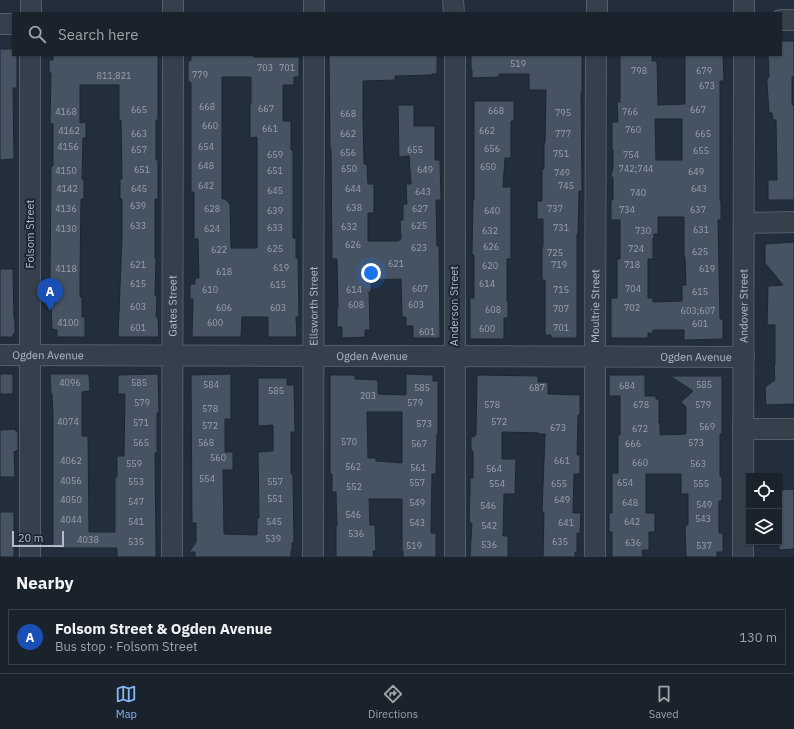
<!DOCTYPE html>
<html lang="en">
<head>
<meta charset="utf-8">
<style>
  body { margin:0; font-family:"IBM Plex Sans",sans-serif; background:#272f38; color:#f1f3f6 }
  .controls { position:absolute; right:12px; bottom:12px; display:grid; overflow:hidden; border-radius:0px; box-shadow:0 1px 3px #0004 }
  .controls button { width:36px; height:36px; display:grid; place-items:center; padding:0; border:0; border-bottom:1px solid #383f48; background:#1a222c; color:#f1f3f6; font:20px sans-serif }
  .scale { position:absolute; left:12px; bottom:10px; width:52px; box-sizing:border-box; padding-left:4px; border:2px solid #b2bbc7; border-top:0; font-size:11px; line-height:14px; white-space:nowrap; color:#b2bbc7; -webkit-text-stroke:3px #1c2530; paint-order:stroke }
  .you { position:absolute; left:371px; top:273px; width:14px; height:14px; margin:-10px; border:3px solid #fff; border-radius:50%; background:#1a73e8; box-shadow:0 0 0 6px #1a73e833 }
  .badge { display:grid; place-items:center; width:26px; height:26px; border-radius:50%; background:#86b7f8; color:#fff; font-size:13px; font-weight:700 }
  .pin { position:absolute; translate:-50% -33px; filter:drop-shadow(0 1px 2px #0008) }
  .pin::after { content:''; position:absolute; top:21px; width:14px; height:12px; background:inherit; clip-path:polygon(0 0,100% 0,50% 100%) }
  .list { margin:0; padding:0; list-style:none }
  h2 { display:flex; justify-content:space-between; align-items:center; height:52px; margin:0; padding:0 16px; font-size:17px }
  h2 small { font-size:13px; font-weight:400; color:#9fa4a9 }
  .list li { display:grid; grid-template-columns:26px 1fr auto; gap:12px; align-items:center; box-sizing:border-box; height:56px; margin:0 8px 8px; padding:0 8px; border:1px solid #383f48; border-radius:0px }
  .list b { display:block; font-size:15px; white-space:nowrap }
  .list p { margin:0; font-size:13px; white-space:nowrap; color:#9fa4a9 }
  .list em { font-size:13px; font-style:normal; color:#9fa4a9 }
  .icon { flex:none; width:22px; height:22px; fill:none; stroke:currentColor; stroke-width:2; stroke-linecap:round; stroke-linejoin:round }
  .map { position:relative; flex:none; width:794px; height:557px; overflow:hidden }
  .search { position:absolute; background:#1a222c; box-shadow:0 1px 3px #0004; left:12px; right:12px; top:12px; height:44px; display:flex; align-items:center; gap:10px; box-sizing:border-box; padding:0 14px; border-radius:0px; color:#9fa4a9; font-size:15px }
  .sheet { height:116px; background:#1a222c }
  nav { display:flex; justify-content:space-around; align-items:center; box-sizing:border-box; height:56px; border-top:1px solid #383f48; background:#1a222c; font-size:11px; color:#9fa4a9 }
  nav a { display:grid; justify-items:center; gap:2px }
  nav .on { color:#86b7f8 }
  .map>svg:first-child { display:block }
</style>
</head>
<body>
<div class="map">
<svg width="794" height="557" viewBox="0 0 794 557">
  <rect width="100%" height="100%" fill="#222e3b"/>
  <!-- building -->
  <g fill="#465362" stroke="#1d2732" fill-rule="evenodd">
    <polygon points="781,41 794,41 794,77 792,77 792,105 794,105 794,200 768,200 768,180 777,180 776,120 773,120 772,113 769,113 767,83 767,79 769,77 768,55 781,55"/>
    <polygon points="0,49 13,49 13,55 17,55 17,88 13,88 14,159 0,160"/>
    <polygon points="53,55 158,55 158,120 156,120 156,160 158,160 158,199 155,199 155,258 156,258 155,296 157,296 156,317 158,317 159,337 118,337 122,238 122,199 120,199 120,179 122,179 121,120 119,120 119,85 80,85 80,123 86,122 86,138 83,138 82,179 84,179 84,199 81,199 80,279 80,297 82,297 82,317 85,317 85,337 57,337 57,330 52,329 50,285 51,166 53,166 53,124 50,123 51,73 49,73 49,60 53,60"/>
    <path d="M191 55H254V57H299V77H294V85H283V121H291V150H293V238H296V258H298L299 317H296L297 337H268V317H242L241 337H192L193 299H190V284H195V278H199L198 239H194V192H191V83L188 81V62L191 60ZM222 77H251V104H250V138L257 137V248H231L230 204 225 199H222Z"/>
    <polygon points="329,55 437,55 437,74 432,74 432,75 395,76 395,80 363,81 363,118 364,164 367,164 368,184 374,184 374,213 368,213 368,241 399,241 399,239 401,239 400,220 403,220 403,204 407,204 406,184 411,184 409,156 399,157 398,105 414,105 414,126 435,126 435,160 440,160 441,200 436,200 437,246 439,246 440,338 413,338 413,326 406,326 406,317 402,317 401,279 371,280 371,292 369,292 370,330 365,330 365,337 342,338 342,327 337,327 337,308 338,308 337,259 332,259 331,149 330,149"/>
    <polygon points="471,55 582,55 582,93 581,93 582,191 579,191 578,234 577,234 577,338 551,338 551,335 545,335 545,280 542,280 542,247 543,247 543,219 537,219 537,201 542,201 542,169 544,169 544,143 545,143 546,90 529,90 529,74 499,74 499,77 472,78 472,70 471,70"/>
    <path d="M620 55H652V61H657L658 105 685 104V55H723L724 81H720V201H721V220H718L720 319H723V339L684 340V330H653V333H648V338H611V298H617V259H620V220H611V200H613V178L611 175 612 171 613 168V150H612V122H618L617 102H620ZM655 119H682V160H656ZM658 217H684V257H685L686 285H682V301L653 302V298H648V259H653V238H654V234H658Z"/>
    <polygon points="474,101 514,101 514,121 511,121 511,158 505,158 503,187 511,187 511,259 507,259 507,302 508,302 508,318 504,318 504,339 470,339 470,298 474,298 474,255 472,255 472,253 473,200 474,200"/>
    <polygon points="794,242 794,404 766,405 765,387 775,380 774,365 775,365 775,325 767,325 768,286 783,285 765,263 765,244"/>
    <polygon points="0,269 13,269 14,318 15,320 15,333 13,334 13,337 0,337"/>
    <rect x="0" y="374" width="13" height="20"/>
    <polygon points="50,374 89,374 90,391 82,392 82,436 88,436 89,532 115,532 115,477 117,477 117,456 124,456 125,394 118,394 118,375 158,374 159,413 157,413 157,453 155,453 156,551 156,557 117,557 117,548 53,548 53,414 52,394 51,394"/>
    <polygon points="231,374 231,419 225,419 225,452 233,452 233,470 223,470 224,534 257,535 257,518 259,518 258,452 273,451 273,425 258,426 258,378 287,378 287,385 294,385 295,432 291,432 291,474 293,474 294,542 292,543 292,551 291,551 291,557 195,557 195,552 189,552 196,542 196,523 192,523 191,375"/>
    <path d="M406 374 433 375V381H438V434H437L436 474H432L431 533H436V557H403V551H402V499H369L370 525H375L376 551H373L374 557H336V526H337L336 492H332V474H330V375H355V379L378 380V394L406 395ZM367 412H402V463L376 461V458H368Z"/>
    <polygon points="477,375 538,376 538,382 548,382 548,394 580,395 580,415 578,415 577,455 580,455 580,474 574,474 573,513 581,513 580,533 577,533 577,552 575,552 575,557 543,557 544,512 542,512 545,434 539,434 539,433 502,432 502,459 516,459 515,494 504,494 503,536 508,536 508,557 470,557 472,523 469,523 470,493 470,478 473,478 473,451 471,451 471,436 474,437 474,435 476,435"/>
    <polygon points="609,375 645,375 645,396 656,396 656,399 659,399 659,423 660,421 660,435 686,434 686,407 681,402 693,391 670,376 722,376 722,434 720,434 720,476 722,477 722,501 719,501 719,533 723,533 723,552 717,552 717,557 686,557 685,525 688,525 688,494 681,494 681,474 646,474 646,513 655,513 655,532 649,532 649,550 642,550 643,557 612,557 612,532 609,532 609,513 612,513 612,473 618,473 618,435 620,435 620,396 609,396"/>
    <polygon points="14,429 18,433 18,450 14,452 15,477 0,477 0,430"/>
    <polygon points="794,489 794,549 779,550 779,490"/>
    <rect x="0" y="512" width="14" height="45"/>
  </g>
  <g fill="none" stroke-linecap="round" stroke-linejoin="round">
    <!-- minor casing -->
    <g stroke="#545e69" stroke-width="22">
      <g id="minor">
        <polyline points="314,0 314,13"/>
        <polyline points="453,0 454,13"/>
        <polyline points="31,13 31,0"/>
        <polyline points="173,13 173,0"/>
        <polyline points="597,13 597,0"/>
        <polyline points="744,13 744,0"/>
        <polyline points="781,20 794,20"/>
        <polyline points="0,24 13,24"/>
        <polyline points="744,223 794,222"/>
        <path id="s1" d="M0 355 744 357"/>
        <polyline points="743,429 794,429"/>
        <polyline points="30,557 30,55"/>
        <path id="s2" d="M172 557 173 55"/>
        <path id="s3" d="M313 557 314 55"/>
        <polyline points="455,557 455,55"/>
        <path id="s4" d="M595 557V357L596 55"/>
        <path id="s5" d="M743 557 744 55"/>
      </g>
    </g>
    <!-- minor -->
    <use href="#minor" stroke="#36404c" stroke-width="20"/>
  </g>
  <g text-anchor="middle" stroke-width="4" stroke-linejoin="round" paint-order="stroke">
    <!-- number labels -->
    <g font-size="9" fill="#97a1ae">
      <text x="518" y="67">519</text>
      <text x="265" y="71">703</text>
      <text x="287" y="71">701</text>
      <text x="639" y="74">798</text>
      <text x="704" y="74">679</text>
      <text x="200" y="78">779</text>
      <text x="114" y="79">811;821</text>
      <text x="707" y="89">673</text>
      <text x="207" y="110">668</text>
      <text x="266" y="112">667</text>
      <text x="139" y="113">665</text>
      <text x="698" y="113">667</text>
      <text x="496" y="114">668</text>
      <text x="66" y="115">4168</text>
      <text x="630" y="115">766</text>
      <text x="563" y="116">795</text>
      <text x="348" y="117">668</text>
      <text x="210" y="129">660</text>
      <text x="270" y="132">661</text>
      <text x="633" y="133">760</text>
      <text x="69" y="134">4162</text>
      <text x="487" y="134">662</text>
      <text x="139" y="137">663</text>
      <text x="348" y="137">662</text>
      <text x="563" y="137">777</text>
      <text x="703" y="137">665</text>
      <text x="68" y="150">4156</text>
      <text x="206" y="150">654</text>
      <text x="492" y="152">656</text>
      <text x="139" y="153">657</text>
      <text x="415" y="153">655</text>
      <text x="701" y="154">655</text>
      <text x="348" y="156">656</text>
      <text x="561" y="157">751</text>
      <text x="275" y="158">659</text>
      <text x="631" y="158">754</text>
      <text x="206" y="169">648</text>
      <text x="488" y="170">650</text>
      <text x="349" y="172">650</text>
      <text x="636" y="172">742;744</text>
      <text x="142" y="173">651</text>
      <text x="425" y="173">649</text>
      <text x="66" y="174">4150</text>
      <text x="275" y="174">651</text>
      <text x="696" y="175">649</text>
      <text x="562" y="176">749</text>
      <text x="206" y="189">642</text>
      <text x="566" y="189">745</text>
      <text x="67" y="192">4142</text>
      <text x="139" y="192">645</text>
      <text x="353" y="192">644</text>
      <text x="699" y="192">643</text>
      <text x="275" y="194">645</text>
      <text x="423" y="195">643</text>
      <text x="638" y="196">740</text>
      <text x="138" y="209">639</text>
      <text x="354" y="211">638</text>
      <text x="66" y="212">4136</text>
      <text x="212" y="212">628</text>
      <text x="420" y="212">627</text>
      <text x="555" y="212">737</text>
      <text x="627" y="213">734</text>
      <text x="698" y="213">637</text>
      <text x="275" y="214">639</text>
      <text x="492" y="214">640</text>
      <text x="138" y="229">633</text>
      <text x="419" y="229">625</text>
      <text x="349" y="230">632</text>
      <text x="275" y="231">633</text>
      <text x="561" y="231">731</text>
      <text x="66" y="232">4130</text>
      <text x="212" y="232">624</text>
      <text x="701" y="233">631</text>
      <text x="490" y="234">632</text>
      <text x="643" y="234">730</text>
      <text x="353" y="248">626</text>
      <text x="491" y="250">626</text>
      <text x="419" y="251">623</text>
      <text x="275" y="252">625</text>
      <text x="636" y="252">724</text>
      <text x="219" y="253">622</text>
      <text x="700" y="255">625</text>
      <text x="555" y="256">725</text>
      <text x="396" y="267">621</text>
      <text x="138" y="268">621</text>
      <text x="559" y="268">719</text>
      <text x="632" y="268">718</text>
      <text x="490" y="269">620</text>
      <text x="281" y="271">619</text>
      <text x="66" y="272">4118</text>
      <text x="707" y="272">619</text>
      <text x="224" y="275">618</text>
      <text x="138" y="287">615</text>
      <text x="487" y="287">614</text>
      <text x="278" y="288">615</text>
      <text x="420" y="292">607</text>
      <text x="633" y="292">704</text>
      <text x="210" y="293">610</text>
      <text x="354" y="293">614</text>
      <text x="561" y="293">715</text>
      <text x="700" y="295">615</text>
      <text x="356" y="308">608</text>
      <text x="416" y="308">603</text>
      <text x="138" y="310">603</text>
      <text x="224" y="311">606</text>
      <text x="278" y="311">603</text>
      <text x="632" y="311">702</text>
      <text x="561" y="312">707</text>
      <text x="493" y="313">608</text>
      <text x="698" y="314">603;607</text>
      <text x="68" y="326">4100</text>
      <text x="215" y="326">600</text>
      <text x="700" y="327">601</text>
      <text x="138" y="331">601</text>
      <text x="561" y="331">701</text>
      <text x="487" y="332">600</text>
      <text x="427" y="335">601</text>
      <text x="70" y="386">4096</text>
      <text x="139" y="386">585</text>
      <text x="211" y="388">584</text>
      <text x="704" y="388">585</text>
      <text x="627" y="389">684</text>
      <text x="422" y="391">585</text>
      <text x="537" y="391">687</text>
      <text x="276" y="394">585</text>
      <text x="368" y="399">203</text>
      <text x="142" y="406">579</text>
      <text x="415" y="406">579</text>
      <text x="492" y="408">578</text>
      <text x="641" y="408">678</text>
      <text x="703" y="408">579</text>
      <text x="210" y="412">578</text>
      <text x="68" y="425">4074</text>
      <text x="499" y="425">572</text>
      <text x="141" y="426">571</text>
      <text x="424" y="427">573</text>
      <text x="210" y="429">572</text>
      <text x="707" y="430">569</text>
      <text x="558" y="431">673</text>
      <text x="640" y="432">672</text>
      <text x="349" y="445">570</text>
      <text x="141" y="446">565</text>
      <text x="206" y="446">568</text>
      <text x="696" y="446">573</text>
      <text x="419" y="447">567</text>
      <text x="633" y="447">666</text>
      <text x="218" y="461">560</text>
      <text x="71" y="464">4062</text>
      <text x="562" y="464">661</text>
      <text x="640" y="466">660</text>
      <text x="134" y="467">559</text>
      <text x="698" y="467">563</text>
      <text x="353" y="470">562</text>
      <text x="418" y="471">561</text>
      <text x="494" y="472">564</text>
      <text x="207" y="482">554</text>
      <text x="71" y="484">4056</text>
      <text x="136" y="485">553</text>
      <text x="275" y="485">557</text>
      <text x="417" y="486">557</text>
      <text x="625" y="486">654</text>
      <text x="497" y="487">554</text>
      <text x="559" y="487">655</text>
      <text x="701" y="487">555</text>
      <text x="354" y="490">552</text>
      <text x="275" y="502">551</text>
      <text x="71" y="503">4050</text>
      <text x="562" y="503">649</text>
      <text x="136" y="505">547</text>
      <text x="417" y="506">549</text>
      <text x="630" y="506">648</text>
      <text x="704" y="508">549</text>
      <text x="488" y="509">546</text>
      <text x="353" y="518">546</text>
      <text x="703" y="522">543</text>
      <text x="71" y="523">4044</text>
      <text x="136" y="525">541</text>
      <text x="274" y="525">545</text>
      <text x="632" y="525">642</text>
      <text x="417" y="526">543</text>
      <text x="566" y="526">641</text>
      <text x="489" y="529">542</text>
      <text x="356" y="537">536</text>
      <text x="273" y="542">539</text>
      <text x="88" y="543">4038</text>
      <text x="136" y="545">535</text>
      <text x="560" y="545">635</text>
      <text x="633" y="546">636</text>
      <text x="489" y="548">536</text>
      <text x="414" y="549">519</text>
      <text x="704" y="549">537</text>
    </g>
    <!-- street labels -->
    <g font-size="11" fill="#b2bbc7" stroke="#1c2530">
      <text transform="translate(30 234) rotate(-90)" y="4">Folsom Street</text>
      <text dy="4" stroke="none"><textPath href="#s2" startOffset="251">Gates Street</textPath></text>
      <text dy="4" stroke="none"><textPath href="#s3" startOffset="251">Ellsworth Street</textPath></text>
      <text transform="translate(454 306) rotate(-90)" y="4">Anderson Street</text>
      <text dy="4" stroke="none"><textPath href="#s4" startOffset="251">Moultrie Street</textPath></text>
      <text dy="4" stroke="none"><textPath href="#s5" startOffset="251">Andover Street</textPath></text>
      <text dy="4" stroke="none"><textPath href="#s1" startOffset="48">Ogden Avenue</textPath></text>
      <text dy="4" stroke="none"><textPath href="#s1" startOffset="372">Ogden Avenue</textPath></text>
      <text dy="4" stroke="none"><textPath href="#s1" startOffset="696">Ogden Avenue</textPath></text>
    </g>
  </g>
</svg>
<div class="controls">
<button><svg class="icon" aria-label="locate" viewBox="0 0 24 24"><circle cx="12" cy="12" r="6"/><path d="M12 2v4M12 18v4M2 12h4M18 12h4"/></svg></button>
<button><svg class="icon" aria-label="layers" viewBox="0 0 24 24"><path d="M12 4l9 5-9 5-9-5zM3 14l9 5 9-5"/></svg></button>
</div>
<div class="scale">20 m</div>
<div class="you"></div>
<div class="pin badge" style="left:50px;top:311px;background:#1a4fb4">A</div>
<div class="search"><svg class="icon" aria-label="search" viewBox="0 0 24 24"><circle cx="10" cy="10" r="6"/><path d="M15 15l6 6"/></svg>Search here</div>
</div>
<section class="sheet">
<h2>Nearby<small></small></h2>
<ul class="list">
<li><span class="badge" style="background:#1a4fb4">A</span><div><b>Folsom Street &amp; Ogden Avenue</b><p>Bus stop · Folsom Street</p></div><em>130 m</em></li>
</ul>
</section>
<nav>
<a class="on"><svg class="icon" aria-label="map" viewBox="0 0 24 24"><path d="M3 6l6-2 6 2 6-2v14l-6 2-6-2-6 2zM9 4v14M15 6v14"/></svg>Map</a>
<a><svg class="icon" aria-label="directions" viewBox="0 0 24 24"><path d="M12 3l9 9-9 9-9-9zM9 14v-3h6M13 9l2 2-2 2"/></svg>Directions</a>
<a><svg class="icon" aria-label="saved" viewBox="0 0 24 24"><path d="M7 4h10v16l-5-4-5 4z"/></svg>Saved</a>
</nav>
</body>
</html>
